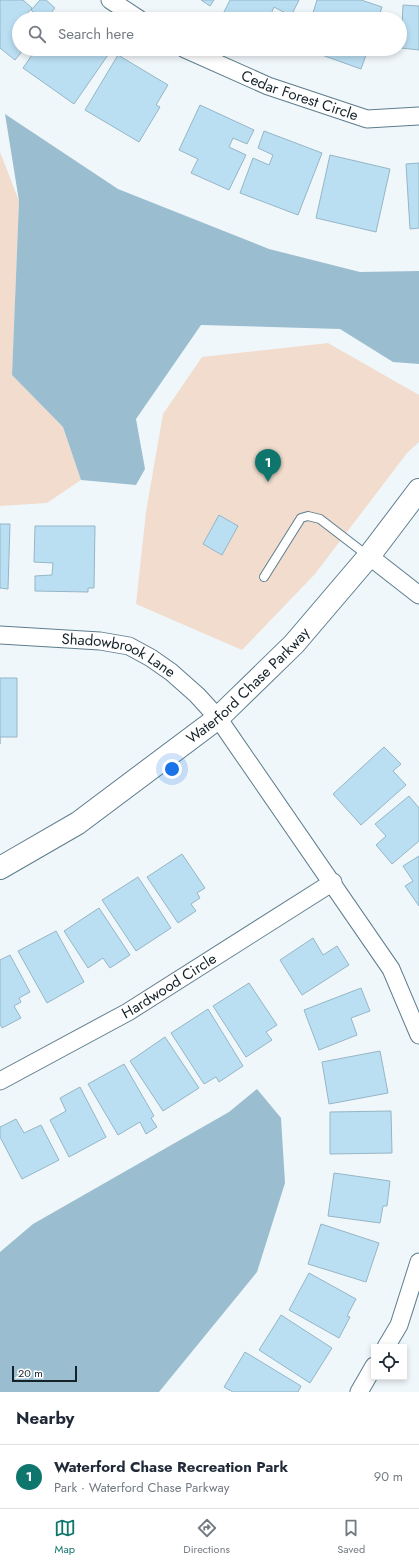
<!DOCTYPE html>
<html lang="en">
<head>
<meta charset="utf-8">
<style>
  body { margin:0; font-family:Jost,sans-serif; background:#f6f6f7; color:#1f2937 }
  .controls { position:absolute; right:12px; bottom:12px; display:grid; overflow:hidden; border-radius:0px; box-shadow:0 2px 6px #0003 }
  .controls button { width:36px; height:36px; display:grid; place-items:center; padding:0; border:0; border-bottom:1px solid #e0e1e3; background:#fff; color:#1f2937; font:20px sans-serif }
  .scale { position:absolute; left:12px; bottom:10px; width:65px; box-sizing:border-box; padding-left:4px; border:2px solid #152329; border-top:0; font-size:11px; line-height:14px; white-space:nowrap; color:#152329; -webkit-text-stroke:3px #fff; paint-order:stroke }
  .you { position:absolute; left:172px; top:769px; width:14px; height:14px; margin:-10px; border:3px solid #fff; border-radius:50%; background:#1a73e8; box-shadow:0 0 0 6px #1a73e833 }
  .badge { display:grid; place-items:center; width:26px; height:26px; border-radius:50%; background:#0f766e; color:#fff; font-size:13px; font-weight:700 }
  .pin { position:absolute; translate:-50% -33px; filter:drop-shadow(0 1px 2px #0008) }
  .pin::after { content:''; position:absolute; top:21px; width:14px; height:12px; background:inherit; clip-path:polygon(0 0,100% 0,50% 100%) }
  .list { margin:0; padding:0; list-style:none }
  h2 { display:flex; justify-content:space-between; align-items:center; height:52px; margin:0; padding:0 16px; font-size:17px }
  h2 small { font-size:13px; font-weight:400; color:#747a83 }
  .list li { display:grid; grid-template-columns:26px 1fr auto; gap:12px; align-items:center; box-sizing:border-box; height:64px; padding:0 16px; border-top:1px solid #e0e1e3 }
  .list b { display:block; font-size:15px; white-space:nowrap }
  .list p { margin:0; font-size:13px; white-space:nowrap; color:#747a83 }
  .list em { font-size:13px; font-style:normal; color:#747a83 }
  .icon { flex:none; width:22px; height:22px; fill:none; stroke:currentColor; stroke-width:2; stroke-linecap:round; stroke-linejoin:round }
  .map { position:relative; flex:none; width:419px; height:1392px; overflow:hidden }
  .search { position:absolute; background:#fff; box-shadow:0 2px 6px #0003; left:12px; right:12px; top:12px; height:44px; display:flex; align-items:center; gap:10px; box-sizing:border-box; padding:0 14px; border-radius:22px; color:#747a83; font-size:15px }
  .sheet { height:116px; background:#fff }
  nav { display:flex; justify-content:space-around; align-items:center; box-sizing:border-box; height:56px; border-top:1px solid #e0e1e3; background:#fff; font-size:11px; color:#747a83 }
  nav a { display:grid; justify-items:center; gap:2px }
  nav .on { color:#0f766e }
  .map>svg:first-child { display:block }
</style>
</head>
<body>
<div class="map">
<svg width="419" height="1392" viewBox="0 0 419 1392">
  <rect width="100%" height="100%" fill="#f0f7fb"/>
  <!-- green -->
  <g fill="#f1dccd">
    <polygon points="0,152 19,201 12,375 63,427 81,480 47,503 0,506"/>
    <polygon points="328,343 419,395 419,442 407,453 315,574 242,650 136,604 146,512 163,414 202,357"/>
  </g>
  <!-- water -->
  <g fill="#9abdcf">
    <polygon points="5,114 118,189 269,249 360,272 419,271 419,364 393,362 340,329 201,325 136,419 145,469 136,485 81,480 63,427 12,375 19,201"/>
    <polygon points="257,1089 281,1118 285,1183 257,1272 159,1392 0,1392 0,1252 33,1224 229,1112"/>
  </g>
  <!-- building -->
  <g fill="#bbdff2" stroke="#95b6c7">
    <polygon points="0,0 23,0 32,8 23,18 24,19 19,19 19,49 24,49 15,60 0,48"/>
    <polygon points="40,0 46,0 55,8 46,19 42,19 31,10"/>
    <polygon points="201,0 214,0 210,6"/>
    <polygon points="230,0 299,0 291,16 274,7 269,19 233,19 223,14"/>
    <polygon points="317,0 361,0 382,7 378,19 311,19"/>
    <polygon points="403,5 419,6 419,50 401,48"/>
    <polygon points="36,49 105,49 110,52 74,104 23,68"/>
    <polygon points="305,49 368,49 361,69"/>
    <polygon points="118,55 168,85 156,105 160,107 139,142 85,110"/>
    <polygon points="200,105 254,130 247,144 233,138 229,147 246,155 229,190 191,173 198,159 179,150"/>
    <polygon points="264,131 322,153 298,215 240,193 253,158 269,165 273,155 258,148"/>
    <polygon points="330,155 390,169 376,232 316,218"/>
    <polygon points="419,163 419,228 410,229 406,164"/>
    <polygon points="219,515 238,526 222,555 203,544"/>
    <polygon points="0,524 10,524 8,589 0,588"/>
    <polygon points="35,526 95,526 94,588 88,588 88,592 35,591 35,576 52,575 53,563 34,562"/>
    <polygon points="0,678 17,678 17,737 0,737 0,744"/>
    <polygon points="384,747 401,764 393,771 406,785 361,825 333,794"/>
    <polygon points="409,796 419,808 419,841 392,864 376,845 386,836 375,824"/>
    <polygon points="182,854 205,888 197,893 200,898 191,904 196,911 178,923 147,877"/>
    <polygon points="419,856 419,906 405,886 413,881 403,866"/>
    <polygon points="138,877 171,928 136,951 102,900"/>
    <polygon points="99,908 130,955 110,968 103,958 88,968 64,931"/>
    <polygon points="56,931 84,982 47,1003 18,951"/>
    <polygon points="313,938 323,955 337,946 349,965 302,995 280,960"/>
    <polygon points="10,955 30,992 19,998 21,1002 14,1006 21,1018 2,1028 0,1024 0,960"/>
    <polygon points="249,983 277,1025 266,1032 272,1040 246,1057 213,1006"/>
    <polygon points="361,988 370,1011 351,1018 357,1035 319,1050 304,1010"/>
    <polygon points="208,1009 243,1066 219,1082 216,1077 204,1084 171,1033"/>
    <polygon points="165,1037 199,1088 163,1111 130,1061"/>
    <polygon points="380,1051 388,1093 329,1104 322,1062"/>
    <polygon points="124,1064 154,1116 151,1118 157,1127 146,1134 140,1122 118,1135 88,1084"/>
    <polygon points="80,1087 106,1137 69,1157 50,1120 66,1111 60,1098"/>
    <polygon points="391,1111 392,1153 330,1154 330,1112"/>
    <polygon points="16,1119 24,1133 41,1125 59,1160 22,1179 0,1137 0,1127"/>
    <polygon points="334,1173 390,1181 387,1206 383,1206 380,1223 328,1216"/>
    <polygon points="321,1224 379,1243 366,1282 308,1264"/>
    <polygon points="309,1273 356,1299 347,1316 350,1317 339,1338 289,1310"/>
    <polygon points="281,1315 332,1348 310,1383 259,1350"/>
    <polygon points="245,1352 301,1386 298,1392 233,1392 224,1387"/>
  </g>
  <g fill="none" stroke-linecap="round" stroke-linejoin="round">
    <!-- lane casing -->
    <g stroke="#5d7d8d" stroke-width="10">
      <polyline id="lane" points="264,577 301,518 308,516 320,519 368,556"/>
    </g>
    <!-- street casing -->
    <g stroke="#5d7d8d" stroke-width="19">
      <g id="street">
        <polyline points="110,0 139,19"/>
        <path id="s1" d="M185 49 268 86 367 119 419 116"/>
        <polyline points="369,556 419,595"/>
        <path id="s2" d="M0 635 100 641 129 646 151 658 171 672 197 695 218 718 391 969 419 1035"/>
        <path id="s3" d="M0 1081 128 1012 333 882"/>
        <polyline points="386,1347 399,1325 419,1262"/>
        <polyline points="359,1392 374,1366"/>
      </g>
    </g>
    <!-- secondary casing -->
    <g stroke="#5d7d8d" stroke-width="24">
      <g id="secondary">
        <path id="s4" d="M0 868 78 823 218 718 294 644 369 556 419 490"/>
      </g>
    </g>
    <!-- lane -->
    <use href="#lane" stroke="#fff" stroke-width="8"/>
    <!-- street -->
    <use href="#street" stroke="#fff" stroke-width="17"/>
    <!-- secondary -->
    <use href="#secondary" stroke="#fff" stroke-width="22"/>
  </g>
  <g text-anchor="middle" stroke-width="3" stroke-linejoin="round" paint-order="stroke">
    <!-- street labels -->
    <g font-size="15" fill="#152329" stroke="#fff">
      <text dy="5" stroke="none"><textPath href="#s1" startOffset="124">Cedar Forest Circle</textPath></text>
      <text dy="5" stroke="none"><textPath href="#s2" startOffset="122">Shadowbrook Lane</textPath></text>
      <text dy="5" stroke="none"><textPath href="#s4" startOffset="309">Waterford Chase Parkway</textPath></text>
      <text dy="5" stroke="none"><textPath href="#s3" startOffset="194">Hardwood Circle</textPath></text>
    </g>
  </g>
</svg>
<div class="controls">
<button><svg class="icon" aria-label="locate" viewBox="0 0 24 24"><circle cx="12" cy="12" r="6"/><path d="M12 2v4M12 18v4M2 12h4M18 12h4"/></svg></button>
</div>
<div class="scale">20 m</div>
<div class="you"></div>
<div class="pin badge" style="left:268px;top:482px">1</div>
<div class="search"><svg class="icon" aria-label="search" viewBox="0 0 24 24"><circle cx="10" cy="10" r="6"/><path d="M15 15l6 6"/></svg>Search here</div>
</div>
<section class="sheet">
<h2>Nearby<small></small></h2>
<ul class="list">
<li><span class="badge">1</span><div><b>Waterford Chase Recreation Park</b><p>Park · Waterford Chase Parkway</p></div><em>90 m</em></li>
</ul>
</section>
<nav>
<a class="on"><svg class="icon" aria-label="map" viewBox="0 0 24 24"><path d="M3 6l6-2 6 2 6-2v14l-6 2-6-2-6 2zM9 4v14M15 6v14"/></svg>Map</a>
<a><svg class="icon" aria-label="directions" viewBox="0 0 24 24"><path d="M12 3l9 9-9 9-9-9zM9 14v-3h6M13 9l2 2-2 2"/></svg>Directions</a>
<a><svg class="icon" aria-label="saved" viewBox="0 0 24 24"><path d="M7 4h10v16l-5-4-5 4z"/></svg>Saved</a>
</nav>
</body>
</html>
